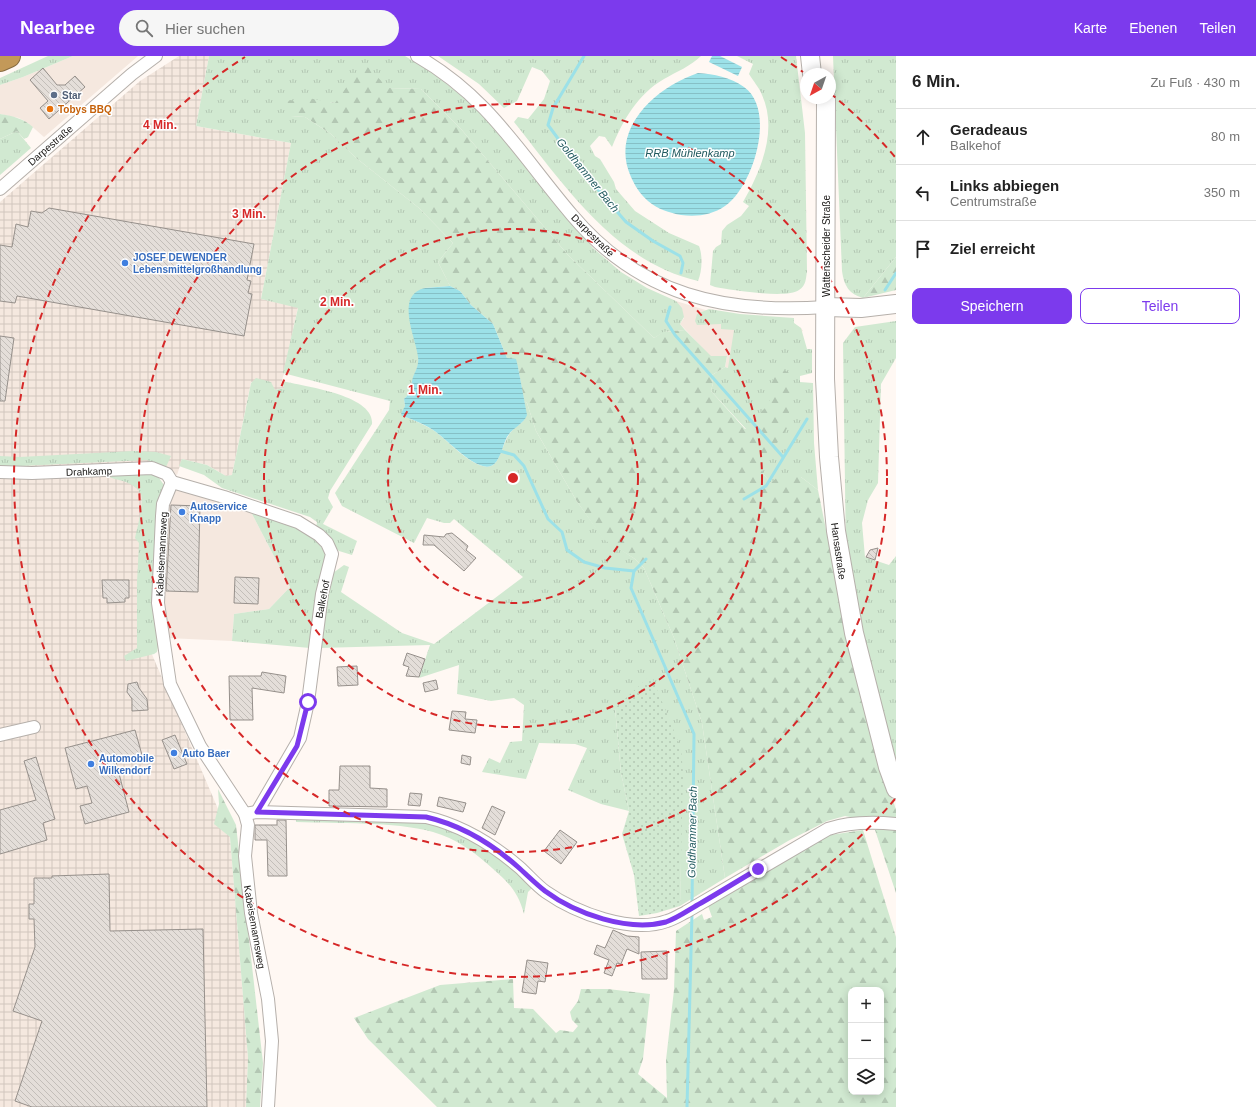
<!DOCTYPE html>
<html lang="de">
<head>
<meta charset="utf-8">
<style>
  body { margin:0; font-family:Helvetica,sans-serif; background:#f6f6f6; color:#222 }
  .controls { position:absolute; right:12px; bottom:12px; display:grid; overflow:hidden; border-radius:8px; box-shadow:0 2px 10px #0003 }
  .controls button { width:36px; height:36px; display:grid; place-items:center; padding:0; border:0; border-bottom:1px solid #e0e0e0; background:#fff; color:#222; font:20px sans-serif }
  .compass { position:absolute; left:800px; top:12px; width:36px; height:36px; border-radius:50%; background:#fff; box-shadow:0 2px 10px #0003; rotate:220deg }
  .stop { position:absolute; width:12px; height:12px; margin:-9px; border:3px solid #7c3aed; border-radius:50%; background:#fff }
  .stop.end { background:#7c3aed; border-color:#fff; box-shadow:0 1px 4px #0008 }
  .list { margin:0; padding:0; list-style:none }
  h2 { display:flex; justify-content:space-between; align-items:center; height:52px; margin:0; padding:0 16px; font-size:17px }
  h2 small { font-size:13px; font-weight:400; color:#767676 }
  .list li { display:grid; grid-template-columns:26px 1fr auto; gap:12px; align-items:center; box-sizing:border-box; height:56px; padding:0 16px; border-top:1px solid #e0e0e0 }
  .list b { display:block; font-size:15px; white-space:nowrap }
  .list p { margin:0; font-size:13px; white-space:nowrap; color:#767676 }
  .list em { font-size:13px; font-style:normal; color:#767676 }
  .actions { display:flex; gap:8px; padding:12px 16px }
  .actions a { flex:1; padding:9px 0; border:1px solid #7c3aed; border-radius:8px; text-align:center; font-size:14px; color:#7c3aed }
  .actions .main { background:#7c3aed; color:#fff }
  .icon { flex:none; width:22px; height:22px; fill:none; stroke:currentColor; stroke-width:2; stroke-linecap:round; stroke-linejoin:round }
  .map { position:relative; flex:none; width:896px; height:1051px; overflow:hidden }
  header { display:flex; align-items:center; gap:24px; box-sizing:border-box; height:56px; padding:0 20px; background:#7c3aed; color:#fff }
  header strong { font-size:19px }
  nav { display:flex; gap:22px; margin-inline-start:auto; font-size:14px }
  .search { width:280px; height:36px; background:#f6f6f6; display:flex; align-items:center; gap:10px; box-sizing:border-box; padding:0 14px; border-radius:22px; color:#767676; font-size:15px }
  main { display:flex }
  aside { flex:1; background:#fff }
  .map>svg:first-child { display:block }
</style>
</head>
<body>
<header>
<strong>Nearbee</strong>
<div class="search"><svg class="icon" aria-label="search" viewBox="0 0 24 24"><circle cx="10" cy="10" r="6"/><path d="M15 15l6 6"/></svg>Hier suchen</div>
<nav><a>Karte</a><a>Ebenen</a><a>Teilen</a></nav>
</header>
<main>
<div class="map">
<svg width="896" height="1051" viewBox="0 0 896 1051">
  <defs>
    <pattern id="industrial-grid" width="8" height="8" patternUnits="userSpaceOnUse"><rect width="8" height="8" fill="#f5e8df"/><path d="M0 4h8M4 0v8" fill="none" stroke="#d1c6be"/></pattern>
    <pattern id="grass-tufts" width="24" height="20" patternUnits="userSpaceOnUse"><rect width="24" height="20" fill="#d1e9d1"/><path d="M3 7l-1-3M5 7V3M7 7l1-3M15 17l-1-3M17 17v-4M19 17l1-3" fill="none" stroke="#b3c7b3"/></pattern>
    <pattern id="forest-firs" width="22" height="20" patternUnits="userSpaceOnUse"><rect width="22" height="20" fill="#d1e9d1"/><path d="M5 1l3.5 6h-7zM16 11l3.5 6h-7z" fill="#b3c7b3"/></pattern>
    <pattern id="garden-dots" width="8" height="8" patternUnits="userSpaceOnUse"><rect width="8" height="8" fill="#d1e9d1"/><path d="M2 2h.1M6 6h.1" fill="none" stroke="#b3c7b3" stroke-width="1.8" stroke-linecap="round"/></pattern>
    <pattern id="water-rules" width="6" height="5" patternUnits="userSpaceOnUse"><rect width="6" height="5" fill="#9ce1e8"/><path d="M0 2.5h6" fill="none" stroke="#86c0c6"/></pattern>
    <pattern id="building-back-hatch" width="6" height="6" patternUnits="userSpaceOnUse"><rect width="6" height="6" fill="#e4ded9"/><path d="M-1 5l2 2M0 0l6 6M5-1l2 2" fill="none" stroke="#c3beb9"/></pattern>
  </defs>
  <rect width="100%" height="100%" fill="#fff8f3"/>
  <!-- built -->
  <g fill="#f5e8df">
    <polygon points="73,0 138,0 44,81 28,67 19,62 0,58 0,29 23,21"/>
    <polygon points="676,245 712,256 793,267 801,272 803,275 728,312 725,311 727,301 711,301 680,268 684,262"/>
    <polygon points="184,431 251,456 290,531 269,553 234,558 232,585 168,582 163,535 165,449 177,432"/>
  </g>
  <!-- industrial -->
  <polygon fill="url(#industrial-grid)" points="179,0 209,0 196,70 291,87 261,243 298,251 282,325 284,332 275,334 251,326 232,419 226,420 207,409 182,403 177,419 157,406 145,418 145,582 230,781 248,1002 246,1051 0,1051 0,146 140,25"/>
  <!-- grass -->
  <g fill="url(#grass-tufts)">
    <polygon points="48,0 73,0 23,21 0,29 0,22"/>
    <path d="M209 0H405L436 19 481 56 593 192 621 216 647 232 676 245 682 252 684 261 680 268 685 274 664 276 654 282 568 199 461 73 421 33 388 32 335 47 328 46 291 60 305 61 331 78 355 101 419 152 453 187 438 206 450 230 424 232 418 309 413 322 410 337 404 343 405 350 402 360C412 363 423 368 433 374 445 381 477 419 493 409 500 404 503 389 507 382 518 362 530 373 524 345L527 347 536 375 576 444 603 482 635 503 644 512 674 582 702 667 725 822 680 850 681 791 615 652 621 717 629 755 601 748 568 734 587 692 575 688 539 687 526 723 482 716 489 702 500 707 510 686 522 685 524 649 514 642 491 645 457 638 459 609 419 622 430 589 319 592 333 517 344 509 349 511 341 536 402 577 434 588 523 521 454 463 450 467H444L427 462 414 487 342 450 335 437 389 354 390 345 283 317 298 252 261 243 291 87 196 70Z"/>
    <path d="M438 0H701C691 10 676 16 664 23 638 38 623 64 612 91L605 81 599 80 590 90 595 100 600 103 614 126 616 133 635 155 669 177 699 190C703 200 702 216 698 225 615 206 564 129 514 66L518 61 528 63 544 43 550 25 542 15 532 11 517 45 504 52 479 28Z"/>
    <path d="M737 0H796L805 77 807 215C806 222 806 230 799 234 787 243 732 234 715 231L710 229 713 195 716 191 721 188 722 175 727 169 741 160 749 150 743 146C761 115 778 74 762 39 759 31 753 25 749 18L753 8Z"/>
    <path d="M833 0H896V201L863 242C849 238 844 230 842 215Z"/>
    <polygon points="17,75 31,92 0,119 0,83"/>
    <polygon points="709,253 740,258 794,262 794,267 801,272 807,293 812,293 812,317 800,320 800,326 813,327 814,387 818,434 801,421 771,427 764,419 746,373 711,335 713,327 712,319 725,311 728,312 734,274 721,273 721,268 697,269 695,265 697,258"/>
    <polygon points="896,265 896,302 881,328 878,427 868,444 862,467 865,501 889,509 896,500 896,712 872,629 846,498 843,287 855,271"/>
    <path d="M256 322 271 326 275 334 284 332 282 325C303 330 375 339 372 368L330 435 328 442 333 451 323 468 357 485 352 499 339 495 316 472 317 466 310 461 222 432 204 419 179 410 182 403 207 409 226 420 232 419 251 327Z"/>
    <polygon points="133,395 156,396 171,400 166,411 147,404 0,411 0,400 20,401"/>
    <path d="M148 416 157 419 164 429 158 590 157 596 154 598 126 605 124 600 137 592V526L139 487 135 482C137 473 144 447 141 438 139 433 131 428 126 426 118 423 110 423 103 417Z"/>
    <path d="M251 456C277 463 314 472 326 499L310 592 232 585 234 558 269 553 290 531Z"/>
    <path d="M296 761 433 767 459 776 503 803 533 831 528 836 524 858C518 836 509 827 492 812 476 797 455 782 433 776 393 765 338 768 296 766Z"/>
  </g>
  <!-- forest -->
  <g fill="url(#forest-firs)" fill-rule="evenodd">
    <polygon points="364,7 388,32 421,33 461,73 568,199 654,282 663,276 685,274 711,300 727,300 725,311 712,319 713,327 711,335 745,373 756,371 760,357 768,349 772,339 772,326 777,315 782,313 791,318 793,331 789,344 789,369 780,384 759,404 764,419 771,427 782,417 801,421 818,434 857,627 896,754 896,762 856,764 855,762 845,760 827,765 788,785 725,822 702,667 674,582 644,512 635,503 603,483 576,444 536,375 527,347 524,345 518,311 507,302 493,268 471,249 460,235 450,230 438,206 453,187 419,152 355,101 331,78 305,61 290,60 286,45 308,42 335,47"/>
    <path d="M0 58C12 60 23 62 33 71L28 81 24 83 17 75 0 83Z"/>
    <polygon points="896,201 896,234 863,242"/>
    <polygon points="218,733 236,769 263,1007 260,1051 246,1051 248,1002 230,781 214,768 219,748"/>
    <polygon points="885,772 896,773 896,837 875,774"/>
    <path d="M863 774 896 881V1051H437L368 983 354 962 440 929 513 923 514 952 533 953 556 977 560 974 573 976 578 970 572 964 570 956 578 945 581 933H608L650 938 643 1003 638 1018 667 1042 666 1004 674 934 676 875 702 858 704 864 712 861 708 850 816 785 824 780ZM851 934H881V1036H851Z"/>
  </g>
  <!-- garden -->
  <polygon fill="url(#garden-dots)" points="651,619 681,692 683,717 680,850 657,857 639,860 634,819 622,778 629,755 621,717 615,652"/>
  <!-- water -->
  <g fill="url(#water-rules)">
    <polygon points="712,0 720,0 742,11 738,20 709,6"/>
    <path d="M698 17C714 18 730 21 744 31 777 54 753 131 725 150 712 159 697 161 681 159 670 157 657 153 648 145 640 138 635 130 631 121 609 73 656 31 698 17Z"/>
    <path d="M450 230 460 235 471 249 493 268 507 302 516 303 518 311 527 359C524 368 512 372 507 381 503 388 500 407 491 410 475 416 445 381 433 374 424 368 412 363 402 360L401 358 405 350 404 343C413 335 410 331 413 321 416 314 419 309 418 301 416 282 394 239 425 232 433 231 442 231 450 230Z"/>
  </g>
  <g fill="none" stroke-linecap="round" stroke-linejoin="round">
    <!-- stream -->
    <g stroke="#9ce1e8" stroke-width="3">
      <polyline points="584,0 553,52 548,69 582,115 626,166 653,185 680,200 683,207 681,217"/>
      <polyline points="885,234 896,217"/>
      <polyline points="670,251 666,265 675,279 783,401"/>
      <polyline points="500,395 514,399 524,410 548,463 562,476 567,494 584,506 605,512 634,515"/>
      <polyline points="744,443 766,430 807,363"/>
      <polyline points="646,503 634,515 631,532 694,678 692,849"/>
      <polyline points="687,1051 692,857"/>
    </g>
  </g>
  <!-- building -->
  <g fill="url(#building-back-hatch)" stroke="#96908b">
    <polygon points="43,12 57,29 65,29 75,20 85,31 49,63 40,52 48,45 30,24"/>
    <polygon points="49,152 254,188 247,224 251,225 248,237 252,238 244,280 17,240 15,247 0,245 0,189 12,191 16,168 28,171 31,155 42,157"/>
    <polygon points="0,280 14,282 5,345 0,345"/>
    <polygon points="171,449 200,450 198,536 166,535"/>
    <polygon points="452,477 468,490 466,494 476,502 464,515 434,489 423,489 424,479 444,481 446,478"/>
    <polygon points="878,492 875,504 866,501 870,494"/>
    <polygon points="235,521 259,522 258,548 234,547"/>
    <polygon points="102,524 129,524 129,542 125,542 125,546 107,547 107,542 103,542"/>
    <polygon points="407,597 425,603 419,621 406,620 409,611 403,609"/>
    <polygon points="357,610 358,629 338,630 337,611"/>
    <polygon points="262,616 286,620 284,637 252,632 253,664 230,664 229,620 261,620"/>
    <polygon points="436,624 438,633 425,636 423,627"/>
    <polygon points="137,626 139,632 147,643 148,654 132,655 132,643 127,636 128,628"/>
    <polygon points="452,655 466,656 465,663 477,664 475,677 449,674"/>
    <polygon points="135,674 142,699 116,706 129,756 85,768 80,750 92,747 87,730 76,733 65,692"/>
    <polygon points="175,679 187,708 174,713 162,684"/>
    <polygon points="462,699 471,701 470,709 461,707"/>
    <polygon points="36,701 55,763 43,767 47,784 0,798 0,754 36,744 24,705"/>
    <polygon points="340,710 370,710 370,732 387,733 387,751 329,750 329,734 339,734"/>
    <polygon points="410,737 422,738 420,750 408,749"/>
    <polygon points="439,741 466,747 463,756 437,750"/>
    <polygon points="492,750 505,756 495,779 482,772"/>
    <polygon points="277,764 286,764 287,820 268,820 267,784 255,784 255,769 277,769"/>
    <polygon points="560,774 577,786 561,808 544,795"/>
    <polygon points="109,818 110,875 203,873 207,1051 32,1051 15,1045 42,965 13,955 35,891 34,863 29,863 29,848 34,848 34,822 52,822 52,820"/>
    <polygon points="613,874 627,880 639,881 639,898 627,893 621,908 617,907 612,920 604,917 609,904 594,898 597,889 605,892"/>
    <polygon points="667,895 667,923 642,923 641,896"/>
    <polygon points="527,904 548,907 545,926 538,925 536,938 522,936"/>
  </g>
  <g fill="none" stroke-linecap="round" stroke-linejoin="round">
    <!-- street casing -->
    <g stroke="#b6b0ab" stroke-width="14">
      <g id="street">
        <path d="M417 0C489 41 520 98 572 159 640 240 725 258 826 251"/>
        <polyline points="0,133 132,18 156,0"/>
        <polyline points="0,416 32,417 152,412 167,418 172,426"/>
        <polyline points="172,426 163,448 162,460 158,547 170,628 200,690 245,758 248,769 245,800 251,857 268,943 272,985 268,1051"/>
        <polyline points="172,426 224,441 298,466 319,479 327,487 332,498 322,538 308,646 300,682 257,756"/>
        <polyline points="0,679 34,671"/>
        <path d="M245 758 257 756 426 761C461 769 492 788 519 811 528 819 536 829 546 836 576 857 631 878 667 865 674 863 680 859 686 856L828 773C849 766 874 766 896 768"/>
      </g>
    </g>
    <!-- secondary casing -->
    <g stroke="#b6b0ab" stroke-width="20">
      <g id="secondary">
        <polyline points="810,0 812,18"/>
        <polyline points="826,42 825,323 829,401 836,475 854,577 888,711 896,733"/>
        <polyline points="826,251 861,252 896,248"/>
      </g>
    </g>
    <!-- highway casing -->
    <g stroke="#876b40" stroke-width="24">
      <polyline id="highway" points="0,4 9,0"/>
    </g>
    <!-- street -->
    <use href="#street" stroke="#fff" stroke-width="12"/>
    <!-- secondary -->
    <use href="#secondary" stroke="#fff" stroke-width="18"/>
    <!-- highway -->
    <use href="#highway" stroke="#c39959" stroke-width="22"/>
  </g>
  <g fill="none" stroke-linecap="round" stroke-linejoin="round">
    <!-- route -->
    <path stroke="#7c3aed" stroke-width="5" d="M308 646 297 690 257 756 426 761C461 769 491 787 518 811 527 819 536 828 545 835 576 858 628 876 666 866 678 862 690 853 701 847 720 836 739 824 758 813"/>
  </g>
  <!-- distance rings -->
  <g fill="none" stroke="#d62828" stroke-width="2" stroke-dasharray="7 5">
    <circle cx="513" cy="422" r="125"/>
    <circle cx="513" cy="422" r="249"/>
    <circle cx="513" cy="422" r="374"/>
    <path d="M895 743A499 499 0 1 1 245 1M781 1A499 499 0 0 1 803 16M830 37A499 499 0 0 1 895 101"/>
  </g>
  <!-- markers -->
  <circle fill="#5c6f8a" stroke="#fff" stroke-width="1.5" cx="54" cy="39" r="4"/>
  <circle fill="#e8710a" stroke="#fff" stroke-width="1.5" cx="50" cy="53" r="4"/>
  <g fill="#3f7fe0" stroke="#fff" stroke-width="1.5">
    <circle cx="125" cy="207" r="4"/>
    <circle cx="182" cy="456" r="4"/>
    <circle cx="174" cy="697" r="4"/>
    <circle cx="91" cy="708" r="4"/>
  </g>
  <g text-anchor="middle" stroke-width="3" stroke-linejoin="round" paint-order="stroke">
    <!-- service labels -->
    <g font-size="10" font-weight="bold" fill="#4e5e75" stroke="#fff" text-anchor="start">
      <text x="62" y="43">Star</text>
    </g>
    <!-- food labels -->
    <g font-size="10" font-weight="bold" fill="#c56008" stroke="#fff" text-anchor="start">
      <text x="58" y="57">Tobys BBQ</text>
    </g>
    <!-- street labels -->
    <g font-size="10" fill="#171513" stroke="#fff">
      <text transform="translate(50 89) rotate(-41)" y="4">Darpestraße</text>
      <text transform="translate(593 179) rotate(45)" y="4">Darpestraße</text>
      <text transform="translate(826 190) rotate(-90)" y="4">Wattenscheider Straße</text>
      <text transform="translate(89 415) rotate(-2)" y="4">Drahkamp</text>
      <text transform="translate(839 495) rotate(82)" y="4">Hansastraße</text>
      <text transform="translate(161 498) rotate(-87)" y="4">Kabeisemannsweg</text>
      <text transform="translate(322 543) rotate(-79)" y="4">Balkehof</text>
      <text transform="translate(255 871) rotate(80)" y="4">Kabeisemannsweg</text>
    </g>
    <!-- shop labels -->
    <g font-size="10" font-weight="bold" fill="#366cbe" stroke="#fff" text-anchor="start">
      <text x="133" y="205">JOSEF DEWENDER<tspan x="133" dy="12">Lebensmittelgroßhandlung</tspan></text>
      <text x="190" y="454">Autoservice<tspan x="190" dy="12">Knapp</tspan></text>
      <text x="182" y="701">Auto Baer</text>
      <text x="99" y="706">Automobile<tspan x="99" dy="12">Wilkendorf</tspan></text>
    </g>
    <!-- water labels -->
    <g font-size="11" font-style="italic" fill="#1e585d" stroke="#fff">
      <text x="690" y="101">RRB Mühlenkamp</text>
      <text transform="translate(588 119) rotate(51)" y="4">Goldhammer Bach</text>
      <text transform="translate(692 776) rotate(-89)" y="4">Goldhammer Bach</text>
    </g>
  </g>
  <circle cx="513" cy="422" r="6" fill="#d62828" stroke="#fff" stroke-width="2"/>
  <g font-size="12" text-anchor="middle" font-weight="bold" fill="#d62828" stroke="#fff" stroke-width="3" stroke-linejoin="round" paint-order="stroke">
    <text x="160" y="73">4 Min.</text>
    <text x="249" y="162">3 Min.</text>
    <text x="337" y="250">2 Min.</text>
    <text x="425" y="338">1 Min.</text>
  </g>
</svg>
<div class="controls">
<button>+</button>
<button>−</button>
<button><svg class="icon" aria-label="layers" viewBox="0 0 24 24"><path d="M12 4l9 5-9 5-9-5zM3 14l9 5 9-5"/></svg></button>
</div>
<svg class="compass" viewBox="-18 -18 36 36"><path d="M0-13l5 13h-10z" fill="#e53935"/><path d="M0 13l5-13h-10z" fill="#767676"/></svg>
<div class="stop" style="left:308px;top:646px"></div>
<div class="stop end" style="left:758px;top:813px"></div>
</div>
<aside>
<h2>6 Min.<small>Zu Fuß · 430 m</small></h2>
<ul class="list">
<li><svg class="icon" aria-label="ahead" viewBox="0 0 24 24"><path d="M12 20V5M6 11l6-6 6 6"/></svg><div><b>Geradeaus</b><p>Balkehof</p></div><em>80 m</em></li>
<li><svg class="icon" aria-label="left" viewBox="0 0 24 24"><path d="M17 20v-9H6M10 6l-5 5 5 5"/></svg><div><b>Links abbiegen</b><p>Centrumstraße</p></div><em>350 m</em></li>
<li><svg class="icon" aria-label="arrive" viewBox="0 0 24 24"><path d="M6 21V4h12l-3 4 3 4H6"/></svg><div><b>Ziel erreicht</b></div></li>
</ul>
<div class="actions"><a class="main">Speichern</a><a>Teilen</a></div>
</aside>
</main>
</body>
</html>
